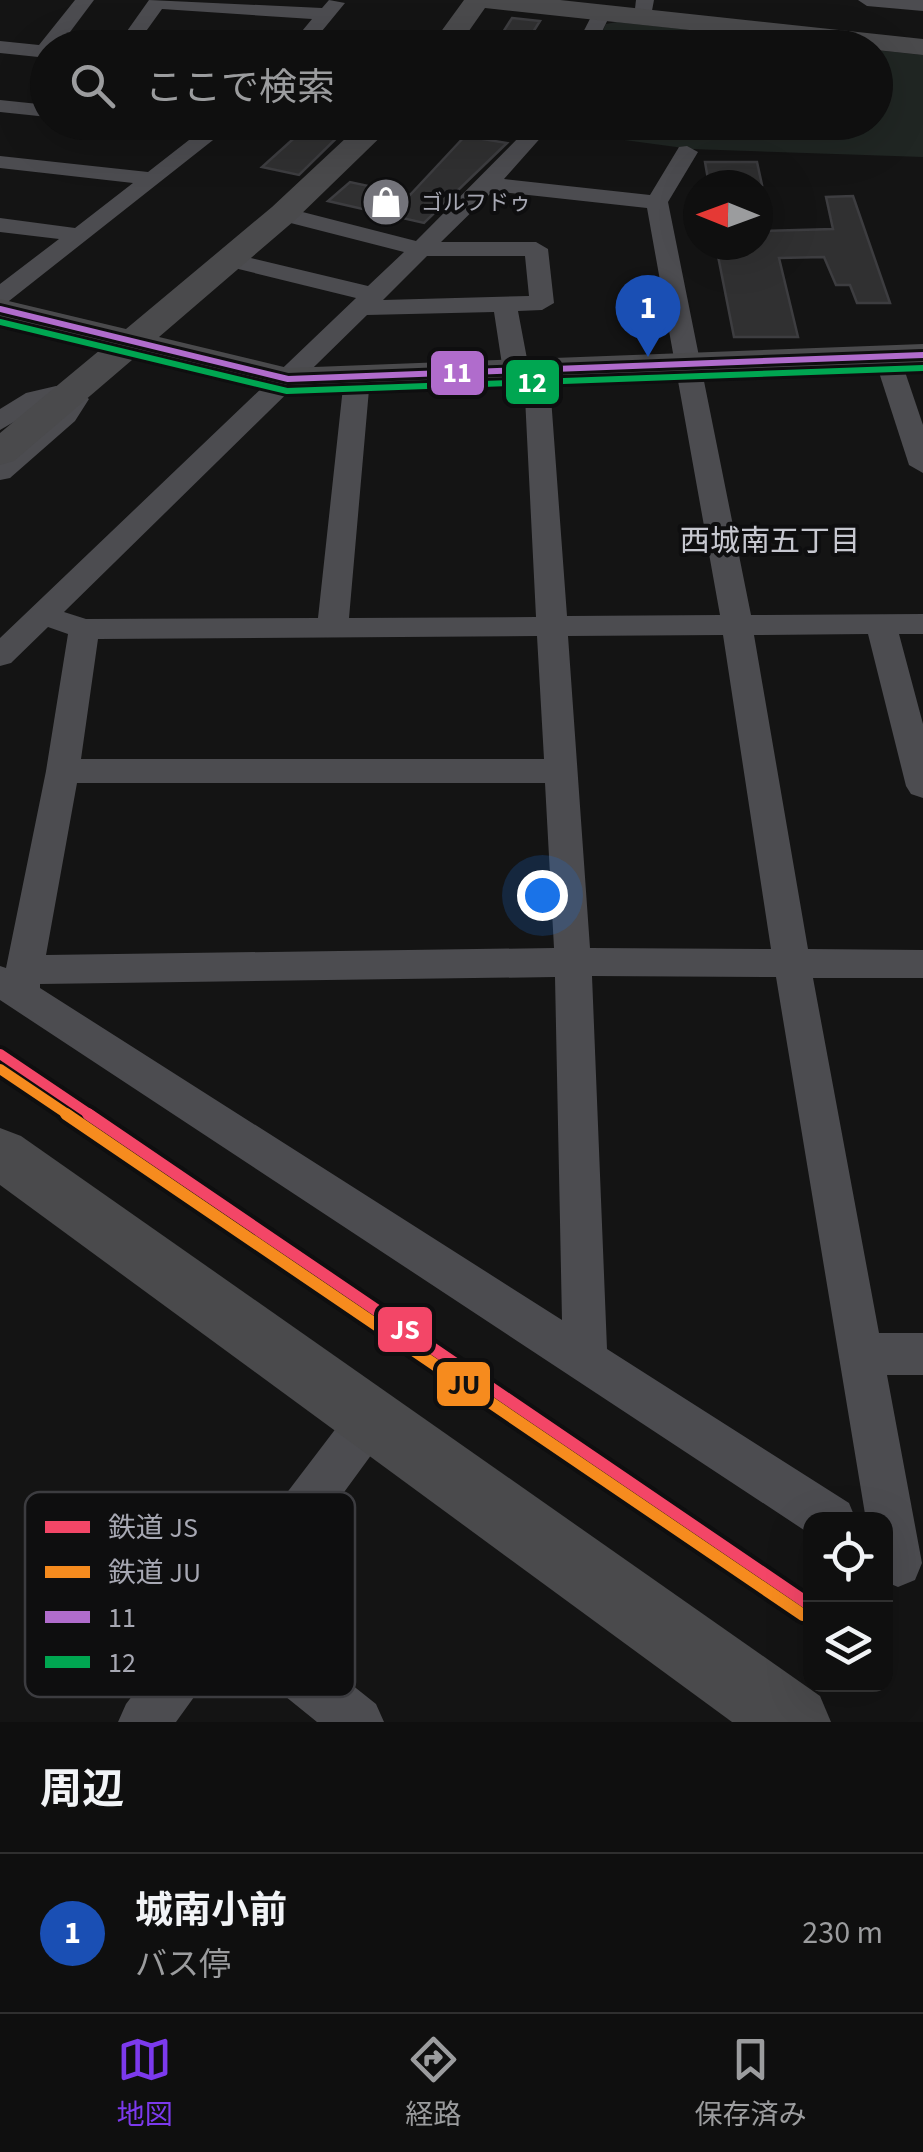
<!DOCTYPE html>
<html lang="ja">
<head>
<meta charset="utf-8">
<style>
  body { margin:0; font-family:"Source Sans 3","Noto Sans JP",sans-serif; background:#181818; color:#f1f3f6 }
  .controls { position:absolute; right:30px; bottom:30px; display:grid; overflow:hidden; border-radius:20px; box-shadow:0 10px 40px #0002 }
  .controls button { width:90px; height:90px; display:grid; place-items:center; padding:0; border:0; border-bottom:2px solid #2f2f2f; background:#0f0f0f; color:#f1f3f6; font:50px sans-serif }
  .compass { position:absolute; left:683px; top:170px; width:90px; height:90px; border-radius:50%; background:#0f0f0f; box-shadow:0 10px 40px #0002; rotate:271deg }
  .you { position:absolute; left:542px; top:895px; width:35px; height:35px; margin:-25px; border:8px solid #fff; border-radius:50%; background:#1a73e8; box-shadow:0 0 0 15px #1a73e833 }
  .badge { display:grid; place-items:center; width:65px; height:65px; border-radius:50%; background:#7c3aed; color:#fff; font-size:32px; font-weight:700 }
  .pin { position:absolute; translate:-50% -82px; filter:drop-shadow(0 2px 5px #0008) }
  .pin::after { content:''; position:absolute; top:52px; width:35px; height:30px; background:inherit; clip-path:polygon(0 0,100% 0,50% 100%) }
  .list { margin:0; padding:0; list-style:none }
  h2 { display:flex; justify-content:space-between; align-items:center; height:130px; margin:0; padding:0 40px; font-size:42px }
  h2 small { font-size:32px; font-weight:400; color:#9b9c9e }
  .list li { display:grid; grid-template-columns:65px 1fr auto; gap:30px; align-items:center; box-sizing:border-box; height:160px; padding:0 40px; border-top:2px solid #2f2f2f }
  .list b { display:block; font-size:38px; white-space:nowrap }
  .list p { margin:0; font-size:32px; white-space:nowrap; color:#9b9c9e }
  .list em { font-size:32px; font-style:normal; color:#9b9c9e }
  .icon { flex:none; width:55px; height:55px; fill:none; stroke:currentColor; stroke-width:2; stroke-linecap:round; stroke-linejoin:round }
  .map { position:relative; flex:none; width:923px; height:1722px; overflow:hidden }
  .search { position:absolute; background:#0f0f0f; box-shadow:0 10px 40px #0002; left:30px; right:30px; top:30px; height:110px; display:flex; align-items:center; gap:25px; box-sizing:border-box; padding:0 35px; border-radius:55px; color:#9b9c9e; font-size:38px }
  .sheet { height:290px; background:#0f0f0f }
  nav { display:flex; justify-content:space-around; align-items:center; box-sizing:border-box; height:140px; border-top:2px solid #2f2f2f; background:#0f0f0f; font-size:28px; color:#9b9c9e }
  nav a { display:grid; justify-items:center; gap:5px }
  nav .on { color:#7c3aed }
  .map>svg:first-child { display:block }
</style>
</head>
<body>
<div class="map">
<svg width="923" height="1722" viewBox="0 0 923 1722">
  <rect width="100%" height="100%" fill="#141414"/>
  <!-- green -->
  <g fill="#202623">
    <polygon points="617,22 855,48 594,48 606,24"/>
    <polygon points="876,50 923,55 923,157 691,149 543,129 549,122 876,122"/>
  </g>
  <!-- building -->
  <g fill="#303031" stroke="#3d3d40" stroke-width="2.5">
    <polygon points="512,18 540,21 523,48 493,48"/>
    <polygon points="312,122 353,122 299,175 262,167"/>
    <polygon points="465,136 507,143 424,223 328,201 350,182 410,195"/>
    <polygon points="705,162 757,162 762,185 709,185"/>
    <polygon points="853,196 890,303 857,303 850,285 836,285 824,257 779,258 798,337 734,337 717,251 725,251 724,245 758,245 758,231 833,229 826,197"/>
  </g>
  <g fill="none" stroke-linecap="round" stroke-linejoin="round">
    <!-- street -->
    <g fill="#4c4c50" fill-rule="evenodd">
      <polygon points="75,0 94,0 58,48 48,48 48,58 0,53 0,41 39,45"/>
      <polygon points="149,0 322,8 329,0 345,3 308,48 288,48 312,19 162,9 134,48 115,48"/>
      <polygon points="636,0 654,0 650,21 634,17"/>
      <polygon points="858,0 923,0 923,11 867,6"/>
      <polygon points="602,7 611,13 594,48 575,48 593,13"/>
      <polygon points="0,100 48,105 48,117 0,112"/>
      <polygon points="143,122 215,122 227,129 9,301 0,303 0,284 59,239 0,232 0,218 75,228 133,183 0,168 0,156 148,172 198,133 153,128"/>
      <path d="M533 128 544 134 504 179 650 195 679 147 687 146 698 152 668 202 751 615 923 614V634H899L923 724V798L911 794 906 786 868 634 754 635 808 949 923 950V978H813L879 1333H923V1375H887L922 1563 915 1580 898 1587 886 1582V1520H866L776 977 592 976 607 1349 849 1503 856 1520H810V1534L0 1000V966L6 968 46 771 68 634 48 627 11 663 0 666V638L356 298 222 265 218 260 230 253 368 286 404 252 275 219V209L283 207 416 241 526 130ZM493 191 647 208 720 615 567 616 549 370 545 365 528 364 518 311 542 310 554 303 548 249 536 242H441ZM427 256H525L529 296 383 300ZM494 312 503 371 507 376 524 377 536 617 349 618 370 378 357 370 344 378 318 618 86 619 64 612 367 315ZM723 635 771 949 590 948 568 636ZM537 636 544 759H81L98 639ZM77 783H545L554 948 46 955ZM555 977 562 1320 40 988V984Z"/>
      <polygon points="887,349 900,357 923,425 923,473 909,465 874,357"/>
      <polygon points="56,386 75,389 89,399 75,421 10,478 0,480 0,458 61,402 45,404 0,430 0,409 26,393"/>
      <polygon points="372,1395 388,1402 395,1417 388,1432 258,1610 376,1704 384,1722 317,1722 228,1650 176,1722 118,1722 126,1704 356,1402"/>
    </g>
    <!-- secondary -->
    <g fill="#4a4a4c" fill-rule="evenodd">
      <polygon points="464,0 560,0 923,39 923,55 485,8 457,48 429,48"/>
      <polygon points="363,122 396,122 294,221 159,337 288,368 923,344 923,366 288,390 139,354 14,461 0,465 0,433 106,345 0,319 0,299 126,329 272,207"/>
      <polygon points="0,1128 21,1136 820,1696 831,1722 732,1722 0,1185"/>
    </g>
    <!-- bus-1 casing -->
    <g stroke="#0e0e0f" stroke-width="12">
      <polyline id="bus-1" points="0,309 288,379 923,355"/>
    </g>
    <!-- bus-2 casing -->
    <g stroke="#0e0e0f" stroke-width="12">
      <polyline id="bus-2" points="0,322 287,391 923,368"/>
    </g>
    <!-- bus-1 -->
    <use href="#bus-1" stroke="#b06ccc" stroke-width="6"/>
    <!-- bus-2 -->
    <use href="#bus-2" stroke="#00a651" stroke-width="6"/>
    <!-- rail-1-far1 casing -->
    <g stroke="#0e0e0f" stroke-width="18">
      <polyline id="rail-1-far1" points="0,1054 92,1116"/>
    </g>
    <!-- rail-1 casing -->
    <g stroke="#0e0e0f" stroke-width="20">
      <polyline id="rail-1" points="88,1114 810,1605"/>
    </g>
    <!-- rail-2-far1 casing -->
    <g stroke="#0e0e0f" stroke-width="18">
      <polyline id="rail-2-far1" points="0,1069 70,1116"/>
    </g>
    <!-- rail-2 casing -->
    <g stroke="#0e0e0f" stroke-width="20">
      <polyline id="rail-2" points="66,1114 803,1615"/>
    </g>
    <!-- rail-1-far1 -->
    <use href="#rail-1-far1" stroke="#f34667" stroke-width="10"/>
    <!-- rail-1 -->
    <use href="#rail-1" stroke="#f34667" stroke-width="12"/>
    <!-- rail-2-far1 -->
    <use href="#rail-2-far1" stroke="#f68b1e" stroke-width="10"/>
    <!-- rail-2 -->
    <use href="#rail-2" stroke="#f68b1e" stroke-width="12"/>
  </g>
  <!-- icons -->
  <defs>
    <g id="shop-disc" transform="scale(2.5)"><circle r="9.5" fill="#74747b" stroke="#0e0e0f"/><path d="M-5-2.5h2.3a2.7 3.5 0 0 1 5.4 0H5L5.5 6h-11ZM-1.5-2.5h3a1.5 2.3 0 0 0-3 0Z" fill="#fff"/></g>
  </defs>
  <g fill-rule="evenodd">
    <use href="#shop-disc" x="386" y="202"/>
  </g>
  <g text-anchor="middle" stroke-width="8" stroke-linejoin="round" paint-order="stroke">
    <!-- far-poi labels -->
    <g font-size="22" fill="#a7a8b3" stroke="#0e0e0f" text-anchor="start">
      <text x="421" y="210">ゴルフドゥ</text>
    </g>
    <!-- neighbourhood labels -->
    <g font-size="30" fill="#c7c8d0" stroke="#0e0e0f">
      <text x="770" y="551">西城南五丁目</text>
    </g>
  </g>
  <!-- legend -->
  <rect x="25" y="1492" width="330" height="205" rx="15" fill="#0e0e0f" stroke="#3c3c40" stroke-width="2.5"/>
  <rect x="45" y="1521" width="45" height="12" fill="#f34667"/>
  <rect x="45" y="1566" width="45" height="12" fill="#f68b1e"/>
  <rect x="45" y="1611" width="45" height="12" fill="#b06ccc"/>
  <rect x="45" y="1656" width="45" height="12" fill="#00a651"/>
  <g font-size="28" fill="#a7a8b3">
    <text x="108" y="1537">鉄道 JS</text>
    <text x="108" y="1582">鉄道 JU</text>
    <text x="108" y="1627">11</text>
    <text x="108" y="1672">12</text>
  </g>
  <g stroke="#0e0e0f" stroke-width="4">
    <rect x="429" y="349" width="57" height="48" rx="10" fill="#b06ccc"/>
    <rect x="504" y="358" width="57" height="48" rx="10" fill="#00a651"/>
    <rect x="376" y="1305" width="58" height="49" rx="10" fill="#f34667"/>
    <rect x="435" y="1360" width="57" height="48" rx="10" fill="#f68b1e"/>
  </g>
  <g font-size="28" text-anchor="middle" font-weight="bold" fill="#fff">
    <text x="457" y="382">11</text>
    <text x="532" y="392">12</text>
    <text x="405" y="1339">JS</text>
  </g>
  <g font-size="28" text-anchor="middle" font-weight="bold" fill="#111">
    <text x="464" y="1394">JU</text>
  </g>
</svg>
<div class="controls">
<button><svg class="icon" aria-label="locate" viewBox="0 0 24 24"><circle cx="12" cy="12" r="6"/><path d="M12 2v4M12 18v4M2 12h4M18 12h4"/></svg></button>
<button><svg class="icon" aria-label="layers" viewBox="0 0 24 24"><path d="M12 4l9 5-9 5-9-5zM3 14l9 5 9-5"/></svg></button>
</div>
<svg class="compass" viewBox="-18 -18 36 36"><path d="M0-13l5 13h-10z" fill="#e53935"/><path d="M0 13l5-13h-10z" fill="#9b9c9e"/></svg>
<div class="you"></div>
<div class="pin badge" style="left:648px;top:357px;background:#1a4fb4">1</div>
<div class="search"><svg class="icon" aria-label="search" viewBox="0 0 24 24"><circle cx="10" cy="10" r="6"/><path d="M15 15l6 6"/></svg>ここで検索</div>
</div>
<section class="sheet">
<h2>周辺<small></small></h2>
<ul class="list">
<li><span class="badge" style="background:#1a4fb4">1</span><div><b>城南小前</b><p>バス停</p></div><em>230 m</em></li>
</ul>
</section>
<nav>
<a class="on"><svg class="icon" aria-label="map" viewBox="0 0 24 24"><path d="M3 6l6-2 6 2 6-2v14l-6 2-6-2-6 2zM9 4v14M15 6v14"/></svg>地図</a>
<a><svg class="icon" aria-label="directions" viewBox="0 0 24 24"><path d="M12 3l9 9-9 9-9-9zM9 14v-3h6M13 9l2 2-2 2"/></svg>経路</a>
<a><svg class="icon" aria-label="saved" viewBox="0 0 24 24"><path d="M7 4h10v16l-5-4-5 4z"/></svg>保存済み</a>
</nav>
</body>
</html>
